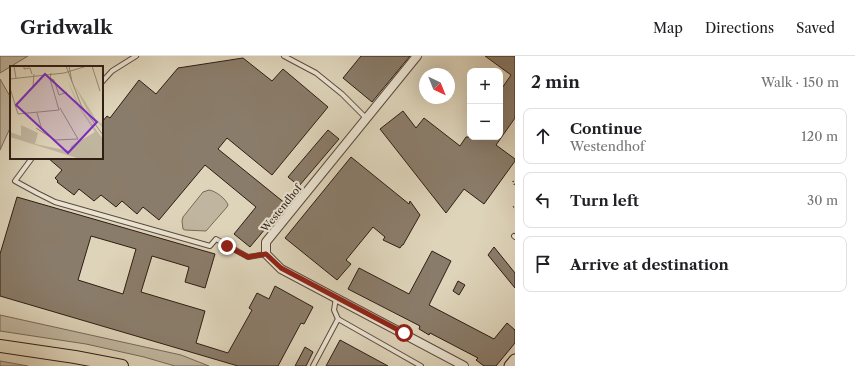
<!DOCTYPE html>
<html lang="en">
<head>
<meta charset="utf-8">
<style>
  body { margin:0; font-family:"Libre Caslon Text",serif; background:#f6f6f6; color:#202124 }
  .controls { position:absolute; right:12px; top:12px; display:grid; overflow:hidden; border-radius:8px; box-shadow:0 4px 16px #0002 }
  .controls button { width:36px; height:36px; display:grid; place-items:center; padding:0; border:0; border-bottom:1px solid #e0e0e0; background:#fff; color:#202124; font:20px sans-serif }
  .compass { position:absolute; left:419px; top:12px; width:36px; height:36px; border-radius:50%; background:#fff; box-shadow:0 4px 16px #0002; rotate:137deg }
  .stop { position:absolute; width:12px; height:12px; margin:-9px; border:3px solid #8f2418; border-radius:50%; background:#fff }
  .stop.end { background:#8f2418; border-color:#fff; box-shadow:0 1px 4px #0008 }
  .list { margin:0; padding:0; list-style:none }
  h2 { display:flex; justify-content:space-between; align-items:center; height:52px; margin:0; padding:0 16px; font-size:17px }
  h2 small { font-size:13px; font-weight:400; color:#757577 }
  .list li { display:grid; grid-template-columns:26px 1fr auto; gap:12px; align-items:center; box-sizing:border-box; height:56px; margin:0 8px 8px; padding:0 8px; border:1px solid #e0e0e0; border-radius:8px }
  .list b { display:block; font-size:15px; white-space:nowrap }
  .list p { margin:0; font-size:13px; white-space:nowrap; color:#757577 }
  .list em { font-size:13px; font-style:normal; color:#757577 }
  .icon { flex:none; width:22px; height:22px; fill:none; stroke:currentColor; stroke-width:2; stroke-linecap:round; stroke-linejoin:round }
  .map { position:relative; flex:none; width:515px; height:310px; overflow:hidden }
  header { display:flex; align-items:center; gap:24px; box-sizing:border-box; height:56px; padding:0 20px; background:#fff; border-bottom:1px solid #e0e0e0 }
  header strong { font-size:19px }
  nav { display:flex; gap:22px; margin-inline-start:auto; font-size:14px }
  main { display:flex }
  aside { flex:1; background:#fff }
  .map>svg:first-child { display:block }
</style>
</head>
<body>
<header>
<strong>Gridwalk</strong>
<nav><a>Map</a><a>Directions</a><a>Saved</a></nav>
</header>
<main>
<div class="map">
<svg width="515" height="310" viewBox="0 0 515 310">
  <rect width="100%" height="100%" fill="#ded4ba"/>
  <filter id="stains"><feTurbulence type="fractalNoise" baseFrequency=".005" numOctaves="4"/><feColorMatrix values="0 0 0 0 .2 0 0 0 0 .09 0 0 0 0 .02 0 0 0 .5 -.17"/></filter>
  <radialGradient id="worn" r=".72"><stop offset=".6" stop-color="#630" stop-opacity="0"/><stop offset="1" stop-color="#630" stop-opacity=".3"/></radialGradient>
  <!-- green -->
  <g fill="#c0b59e" stroke="#786959">
    <polygon points="0,0 28,0 0,17"/>
    <polygon points="0,23 11,42 11,70 0,94"/>
    <path d="M209 134C216 135 226 143 228 149L227 151 206 175 185 174 183 173 182 165 183 161 203 136Z"/>
    <polygon points="0,259 181,299 209,310 175,310 144,301 86,288 0,275"/>
    <polygon points="0,305 28,310 0,310"/>
  </g>
  <!-- building -->
  <g fill="#8a7c6a" stroke="#2f1d14" fill-rule="evenodd">
    <polygon points="361,0 410,0 372,46 343,22"/>
    <polygon points="485,0 515,0 515,62 496,89 515,103 515,105 484,148 464,133 446,157 380,73 403,55 416,72 424,62 460,90 466,81 500,81 500,35 511,19"/>
    <polygon points="243,2 272,25 283,13 328,51 272,119 227,82 218,93 286,148 250,191 234,178 256,151 205,109 159,164 143,151 137,158 122,145 116,151 101,139 94,145 79,133 74,139 57,126 58,125 55,122 62,114 48,102 102,102 102,66 107,60 110,62 139,24 156,38 178,12"/>
    <polygon points="328,74 339,83 299,130 288,121"/>
    <polygon points="351,101 409,148 410,145 420,159 403,189 402,189 400,192 383,184 385,181 373,171 346,204 351,208 337,224 285,182"/>
    <path d="M17 141 215 198 205 232 185 226 189 211 152 200 141 236 205 255 196 287 228 297 252 254 249 252 257 237 269 243 275 230 313 251 304 268 301 267 278 310H238L0 240V198ZM91 180 136 193 123 238 78 224Z"/>
    <polygon points="494,191 515,217 515,232 488,199"/>
    <polygon points="432,195 451,205 429,249 494,283 507,267 515,274 515,287 496,310 484,310 476,304 478,302 430,277 429,279 419,273 420,270 348,233 359,212 409,238"/>
    <polygon points="458,225 465,229 459,239 453,235"/>
    <polygon points="340,284 388,310 326,310"/>
    <polygon points="305,291 313,296 306,310 295,310"/>
  </g>
  <g fill="none" stroke-linecap="round" stroke-linejoin="round">
    <!-- lane casing -->
    <g stroke="#5b4b3e" stroke-width="6">
      <g id="lane">
        <polyline points="284,0 316,17 342,38 366,62"/>
        <polyline points="102,26 112,15 136,0"/>
        <polyline points="32,102 15,125 37,137 55,146 210,190 216,183 248,201 266,198"/>
        <polyline points="514,180 515,181"/>
        <polyline points="336,242 334,254 338,263"/>
        <polyline points="313,310 338,263 421,310"/>
      </g>
    </g>
    <!-- street casing -->
    <g stroke="#5b4b3e" stroke-width="10">
      <polyline id="street" points="417,0 266,186 266,198 281,213 464,310"/>
    </g>
    <!-- secondary casing -->
    <g stroke="#2f1d14" stroke-width="13">
      <polyline id="secondary" points="510,310 515,304"/>
    </g>
    <!-- primary casing -->
    <g stroke="#2f1d14" stroke-width="14">
      <polyline id="primary" points="0,290 75,301 122,310"/>
    </g>
    <!-- path -->
    <g stroke="#2f1d14" stroke-width="1.5" stroke-dasharray="1 2" stroke-linecap="butt">
      <polyline points="513,125 515,130"/>
      <polyline points="513,151 515,150"/>
    </g>
    <!-- lane -->
    <use href="#lane" stroke="#eae3d2" stroke-width="4"/>
    <!-- street -->
    <use href="#street" stroke="#eae3d2" stroke-width="8"/>
    <!-- secondary -->
    <use href="#secondary" stroke="#eae3d2" stroke-width="11"/>
    <!-- primary -->
    <use href="#primary" stroke="#ded4ba" stroke-width="12"/>
  </g>
  <g fill="none" stroke-linecap="round" stroke-linejoin="round">
    <!-- route -->
    <polyline stroke="#8f2418" stroke-width="5" points="227,190 248,201 266,198 281,212 404,277"/>
  </g>
  <g text-anchor="middle" stroke-width="4" stroke-linejoin="round" paint-order="stroke">
    <!-- street labels -->
    <g font-size="10" fill="#2f1d14" stroke="#eae3d2">
      <text transform="translate(281 152) rotate(-51)" y="4">Westendhof</text>
    </g>
  </g>
  <!-- overview -->
  <g transform="translate(10 10)">
    <rect width="93" height="93" fill="#ded4ba"/>
    <path d="M57 13 71 43 93 73V93H70L0 71V66L11 70V59L28 67 25 78 60 85 61 80 85 66 68 40ZM64 18 85 52 91 58 93 54 92 61 77 44Z" fill="#c0b59e"/>
    <path fill="none" stroke="#988b78" stroke-width="1" d="M4 0 6 12M14 0V3L20 2 22 8M56 0 71 39 93 69M59 0 62 16M82 0 90 25M40 12 44 14 49 29 57 26M0 13 54 7 77 0M23 21 24 8M0 22 8 48 49 44 40 13 41 7M27 47 32 64M26 62 45 74 68 73 50 42"/>
    <path fill="#7b2cbf" fill-opacity="0.15" stroke="#7b2cbf" stroke-width="2" d="M35 8 87 56 58 87 6 39Z"/>
    <rect width="93" height="93" fill="none" stroke="#2f1d14" stroke-width="2"/>
  </g>
  <rect width="100%" height="100%" filter="url(#stains)"/>
  <rect width="100%" height="100%" fill="url(#worn)"/>
</svg>
<div class="controls">
<button>+</button>
<button>−</button>
</div>
<svg class="compass" viewBox="-18 -18 36 36"><path d="M0-13l5 13h-10z" fill="#e53935"/><path d="M0 13l5-13h-10z" fill="#757577"/></svg>
<div class="stop" style="left:404px;top:277px"></div>
<div class="stop end" style="left:227px;top:190px"></div>
</div>
<aside>
<h2>2 min<small>Walk · 150 m</small></h2>
<ul class="list">
<li><svg class="icon" aria-label="ahead" viewBox="0 0 24 24"><path d="M12 20V5M6 11l6-6 6 6"/></svg><div><b>Continue</b><p>Westendhof</p></div><em>120 m</em></li>
<li><svg class="icon" aria-label="left" viewBox="0 0 24 24"><path d="M17 20v-9H6M10 6l-5 5 5 5"/></svg><div><b>Turn left</b></div><em>30 m</em></li>
<li><svg class="icon" aria-label="arrive" viewBox="0 0 24 24"><path d="M6 21V4h12l-3 4 3 4H6"/></svg><div><b>Arrive at destination</b></div></li>
</ul>
</aside>
</main>
</body>
</html>
